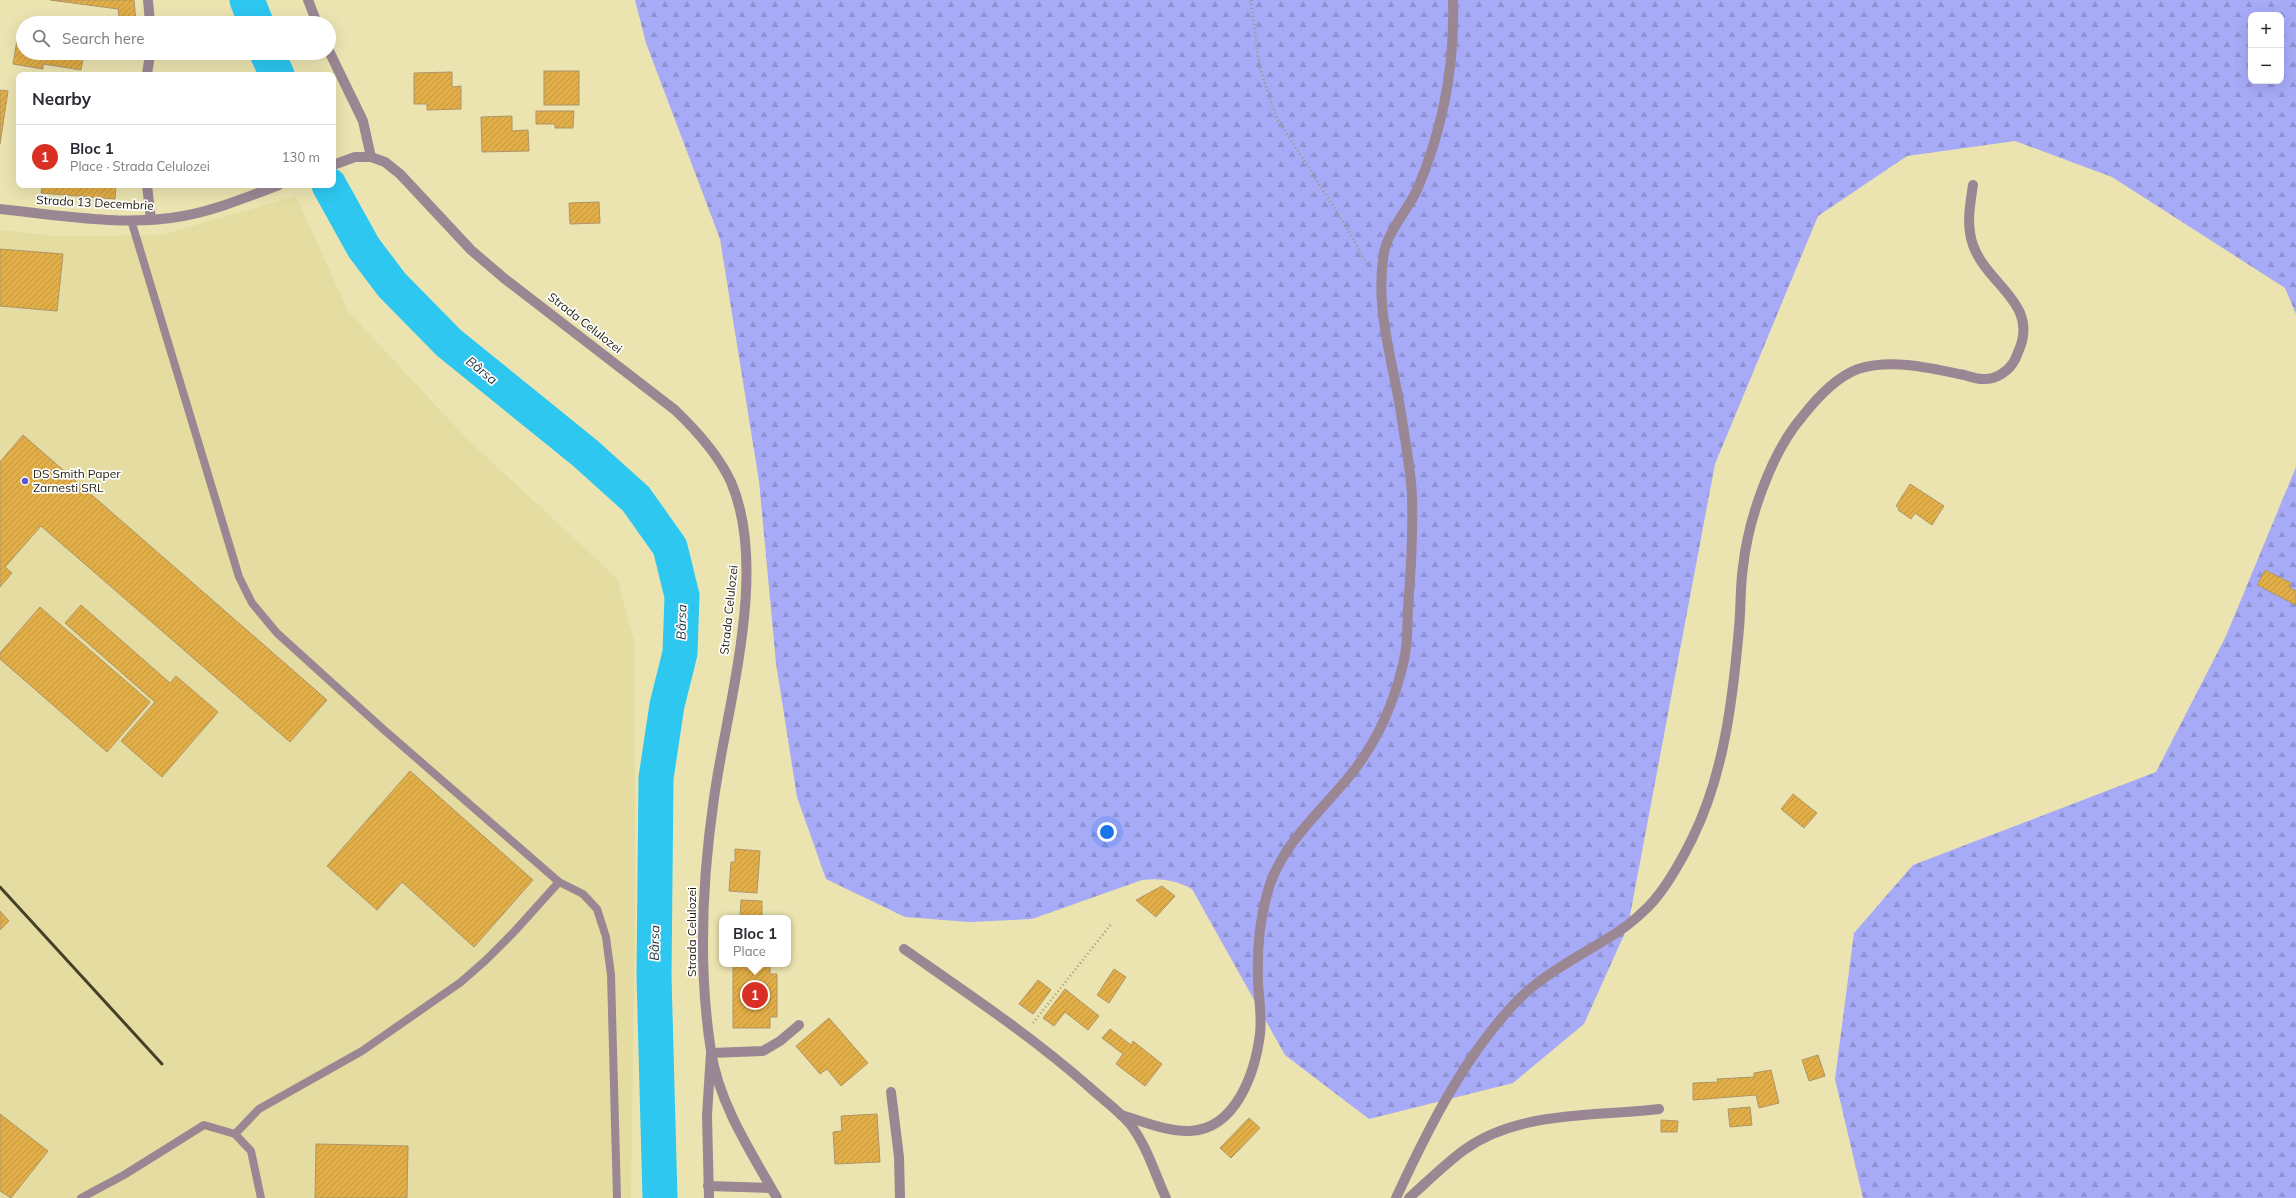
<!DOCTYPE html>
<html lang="en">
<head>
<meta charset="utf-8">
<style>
  body { margin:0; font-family:Mulish,sans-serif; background:#f7f7f7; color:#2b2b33 }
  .controls { position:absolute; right:12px; top:12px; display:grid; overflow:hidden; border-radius:8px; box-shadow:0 4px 16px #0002 }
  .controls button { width:36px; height:36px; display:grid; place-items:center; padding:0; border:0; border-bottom:1px solid #e1e1e2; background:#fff; color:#2b2b33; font:20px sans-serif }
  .you { position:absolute; left:1107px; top:832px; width:14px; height:14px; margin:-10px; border:3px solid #fff; border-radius:50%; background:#1a73e8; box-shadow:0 0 0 6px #1a73e833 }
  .badge { display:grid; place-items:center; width:26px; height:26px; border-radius:50%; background:#d93025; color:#fff; font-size:13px; font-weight:700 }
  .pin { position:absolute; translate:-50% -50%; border:2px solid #fff; box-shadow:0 1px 4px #0006 }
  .popup { position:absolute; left:719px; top:915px; width:72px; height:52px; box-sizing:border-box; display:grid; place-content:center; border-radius:8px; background:#fff; filter:drop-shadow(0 1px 3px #0005); font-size:13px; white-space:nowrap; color:#7c7c81 }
  .popup b { font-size:15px; color:#2b2b33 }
  .popup::after { content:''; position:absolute; left:50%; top:100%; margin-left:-8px; border:8px solid transparent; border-top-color:#fff }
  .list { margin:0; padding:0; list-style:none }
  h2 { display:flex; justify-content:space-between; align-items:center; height:52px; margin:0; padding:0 16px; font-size:17px }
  h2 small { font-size:13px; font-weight:400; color:#7c7c81 }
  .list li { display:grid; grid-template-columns:26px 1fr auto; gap:12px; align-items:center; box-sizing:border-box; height:64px; padding:0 16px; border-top:1px solid #e1e1e2 }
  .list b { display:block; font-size:15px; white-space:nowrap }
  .list p { margin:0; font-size:13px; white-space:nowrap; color:#7c7c81 }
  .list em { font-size:13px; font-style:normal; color:#7c7c81 }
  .icon { flex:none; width:22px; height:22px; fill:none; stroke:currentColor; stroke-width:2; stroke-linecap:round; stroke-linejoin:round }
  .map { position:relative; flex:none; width:2296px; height:1198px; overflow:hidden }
  .search { position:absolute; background:#fff; box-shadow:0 4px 16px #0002; left:16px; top:16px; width:320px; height:44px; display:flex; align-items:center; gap:10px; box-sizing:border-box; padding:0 14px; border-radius:22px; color:#7c7c81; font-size:15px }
  .panel { position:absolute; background:#fff; box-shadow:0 4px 16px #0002; left:16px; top:72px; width:320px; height:116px; border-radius:8px }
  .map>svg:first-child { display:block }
</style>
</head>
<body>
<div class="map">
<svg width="2296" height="1198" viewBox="0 0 2296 1198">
  <defs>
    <pattern id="forest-firs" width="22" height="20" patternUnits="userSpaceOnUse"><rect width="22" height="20" fill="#a7aaf7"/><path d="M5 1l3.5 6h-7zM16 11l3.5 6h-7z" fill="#8f92d2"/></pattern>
    <pattern id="building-hatch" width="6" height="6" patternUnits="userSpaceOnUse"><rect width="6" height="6" fill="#e2ae47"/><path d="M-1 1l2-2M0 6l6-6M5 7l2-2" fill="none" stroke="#c1953d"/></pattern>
  </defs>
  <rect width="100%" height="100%" fill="#ebe4b1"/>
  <!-- built -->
  <polygon fill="#e4dca1" points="296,196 348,311 467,439 617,578 635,644 635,907 631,1198 0,1198 0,230 56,236 161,235"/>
  <!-- forest -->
  <g fill="url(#forest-firs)" fill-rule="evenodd">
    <path d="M635 0H2296V314L2285 288 2112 177 2015 141 1907 156 1818 216 1715 464 1628 926 1584 1024 1513 1083 1369 1119 1285 1055 1192 889C1175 880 1161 878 1142 880L1032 919 969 922 905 917 826 879 797 797 776 663 759 481 720 239 646 43ZM2251 15H2281V81H2251Z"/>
    <polygon points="2296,467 2296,1198 1863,1198 1835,1079 1854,933 1913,865 2156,772 2226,636"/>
  </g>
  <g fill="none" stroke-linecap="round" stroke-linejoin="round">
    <!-- river -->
    <g stroke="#2dc7f0" stroke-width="35">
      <polyline points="247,0 256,23"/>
      <polyline points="267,53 277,75"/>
      <polyline points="329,185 364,248 392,285 449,343 585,453 636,499 670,547 682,596 680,653 667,705 656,778 654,976 660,1198"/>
    </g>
  </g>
  <!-- building -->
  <g fill="url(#building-hatch)" stroke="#ae9569">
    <polygon points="50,0 134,0 136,22 120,23 118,9"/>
    <polygon points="19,28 23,28 23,53 84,53 81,70 43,64 43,69 13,64"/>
    <rect x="544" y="71" width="35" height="34"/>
    <polygon points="452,72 452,87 461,86 461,109 427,110 427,104 414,104 414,73"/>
    <polygon points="0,90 8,91 0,144"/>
    <polygon points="536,111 574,111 573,128 555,128 555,124 536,124"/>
    <polygon points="512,116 512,131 528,130 529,151 482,152 481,117"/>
    <polygon points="42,185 116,185 115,199 41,193"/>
    <polygon points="599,202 600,223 570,224 569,203"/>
    <polygon points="0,249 63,254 57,311 0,306"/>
    <polygon points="23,435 327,700 290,742 41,526 5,567 12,573 0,587 0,462"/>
    <polygon points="1910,484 1944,506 1932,525 1915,513 1911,519 1898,510 1899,508 1896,506"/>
    <polygon points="2265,570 2291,583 2289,587 2296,591 2296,605 2257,585"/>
    <polygon points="81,605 170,683 176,676 218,712 162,777 121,741 155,702 65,623"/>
    <polygon points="40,607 150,702 107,752 0,659 0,653"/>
    <polygon points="410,771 533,880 474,947 402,882 377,910 327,866"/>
    <polygon points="1793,794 1817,813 1804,828 1781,809"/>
    <polygon points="735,849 760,851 757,893 729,891 731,862 735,862"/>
    <polygon points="1162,886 1175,896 1156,917 1136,900"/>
    <polygon points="741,900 762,901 762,918 740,918"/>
    <polygon points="0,911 9,921 0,930"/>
    <polygon points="733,964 770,964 770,974 777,974 777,1017 770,1017 770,1028 733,1028"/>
    <polygon points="1114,969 1126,977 1109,1003 1097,995"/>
    <polygon points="1038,980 1051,990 1033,1014 1019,1004"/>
    <polygon points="1065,989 1099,1016 1088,1030 1065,1012 1054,1026 1043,1018"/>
    <polygon points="829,1018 868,1063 841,1086 827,1069 820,1074 796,1046"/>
    <polygon points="1110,1029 1131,1045 1133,1041 1162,1064 1145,1086 1116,1064 1123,1054 1102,1038"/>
    <polygon points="1818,1055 1825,1076 1809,1081 1802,1060"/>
    <polygon points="1771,1070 1779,1103 1759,1108 1756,1095 1693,1100 1693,1083 1718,1082 1717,1079 1754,1077 1754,1073"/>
    <polygon points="1750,1107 1752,1125 1730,1127 1728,1109"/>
    <polygon points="0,1114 48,1151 11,1198 0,1191"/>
    <polygon points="877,1114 880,1162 835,1164 833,1132 842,1131 841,1116"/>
    <polygon points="1249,1118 1260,1128 1231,1158 1220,1148"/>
    <polygon points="1661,1120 1678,1121 1677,1132 1661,1132"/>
    <polygon points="316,1144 408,1146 407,1198 315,1198"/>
  </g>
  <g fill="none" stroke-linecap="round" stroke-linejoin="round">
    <!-- path -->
    <g stroke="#9f9972" stroke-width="2.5" stroke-dasharray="1 3" stroke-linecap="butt">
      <polyline points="1251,0 1259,65 1276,117 1346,226 1368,266"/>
      <polyline points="1033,1023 1112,923"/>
    </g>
    <!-- service -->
    <g stroke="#9b8793" stroke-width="8">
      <polyline points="131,220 239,577 252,603 277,633 383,729 559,882 583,894 597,909 606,937 611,975 617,1198"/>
      <polyline points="235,1134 259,1109 362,1051 461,982 486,960 513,933 559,882"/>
      <polyline points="81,1198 124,1175 204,1125 235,1134 251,1151 261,1198"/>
    </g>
    <!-- minor -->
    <g stroke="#9b8793" stroke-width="10">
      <polyline points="148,0 150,23"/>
      <polyline points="308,0 317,23"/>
      <polyline points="329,51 363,121 371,157"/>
      <polyline points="147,75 150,53"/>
      <polyline points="147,185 151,220"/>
      <path d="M904 949C967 993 1030 1035 1087 1085 1101 1098 1118 1110 1130 1124 1147 1146 1155 1174 1166 1198"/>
      <polyline points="891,1092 899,1157 900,1198"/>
      <path d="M1121 1115C1142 1121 1168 1132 1190 1131 1236 1129 1255 1073 1260 1034 1262 1017 1259 999 1258 982 1257 955 1259 925 1266 898 1280 836 1337 802 1368 750 1385 723 1397 691 1404 660 1408 643 1407 625 1408 608 1411 571 1413 534 1412 497 1411 472 1406 445 1402 420 1394 364 1374 309 1384 253 1387 233 1408 209 1417 190 1443 129 1455 66 1453 0"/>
      <polyline points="708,1186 771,1188"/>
      <polyline points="709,1198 707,1115 711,1053 763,1051 780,1041 799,1025"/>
      <path d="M1396 1198C1428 1129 1466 1052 1521 997 1546 973 1576 958 1605 940 1619 932 1636 919 1648 907 1664 891 1682 859 1692 839 1724 775 1733 698 1739 628 1741 608 1740 587 1743 567 1748 520 1771 453 1802 417 1816 399 1836 377 1858 369 1890 359 1926 367 1959 374 1967 375 1977 380 1985 379 1996 379 2007 372 2013 363 2016 359 2017 354 2019 350 2039 303 1987 285 1973 245 1966 225 1970 205 1973 185"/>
      <path d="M1409 1198C1427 1182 1445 1164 1464 1150 1519 1110 1595 1117 1659 1109"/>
    </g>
    <!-- tertiary -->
    <g stroke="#9b8793" stroke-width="10">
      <path d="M333 165 355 157H371L385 162 400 174 471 250 505 279 675 410C697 431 718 454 731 482 769 570 727 705 714 798 702 881 698 968 711 1051 719 1104 751 1152 777 1198"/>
      <path d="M0 209C58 215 125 227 183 216 216 210 247 197 279 185"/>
    </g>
    <!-- rail -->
    <polyline stroke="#454127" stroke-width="3" points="0,887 162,1064"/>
  </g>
  <!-- markers -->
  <circle fill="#5f57cf" stroke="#fff" stroke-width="1.5" cx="25" cy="481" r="4"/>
  <g text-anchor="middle" stroke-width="3.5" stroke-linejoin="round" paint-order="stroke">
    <!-- street labels -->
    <g font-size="12" fill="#1e1b07" stroke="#fff">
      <text transform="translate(95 203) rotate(3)" y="4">Strada 13 Decembrie</text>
      <text transform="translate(585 323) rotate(38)" y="4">Strada Celulozei</text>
      <text transform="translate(729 610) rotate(-84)" y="4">Strada Celulozei</text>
      <text transform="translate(692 932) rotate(-90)" y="4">Strada Celulozei</text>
    </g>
    <!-- poi labels -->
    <g font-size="12" fill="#1e1b07" stroke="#fff" text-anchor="start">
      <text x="33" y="478">DS Smith Paper<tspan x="33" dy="14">Zarnesti SRL</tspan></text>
    </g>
    <!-- water labels -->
    <g font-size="13" font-style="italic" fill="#123039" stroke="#fff">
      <text transform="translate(482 370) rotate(39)" y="5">Bârsa</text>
      <text transform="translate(681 622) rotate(-88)" y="5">Bârsa</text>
      <text transform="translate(654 943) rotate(-89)" y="5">Bârsa</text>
    </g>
  </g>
</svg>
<div class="controls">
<button>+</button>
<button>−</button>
</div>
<div class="you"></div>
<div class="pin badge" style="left:755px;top:995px">1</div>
<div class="popup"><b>Bloc 1</b>Place</div>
<div class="search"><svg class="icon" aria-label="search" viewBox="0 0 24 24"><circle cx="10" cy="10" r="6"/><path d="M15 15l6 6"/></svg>Search here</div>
<section class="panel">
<h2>Nearby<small></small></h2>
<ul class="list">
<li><span class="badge">1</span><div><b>Bloc 1</b><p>Place · Strada Celulozei</p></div><em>130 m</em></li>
</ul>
</section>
</div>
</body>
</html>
